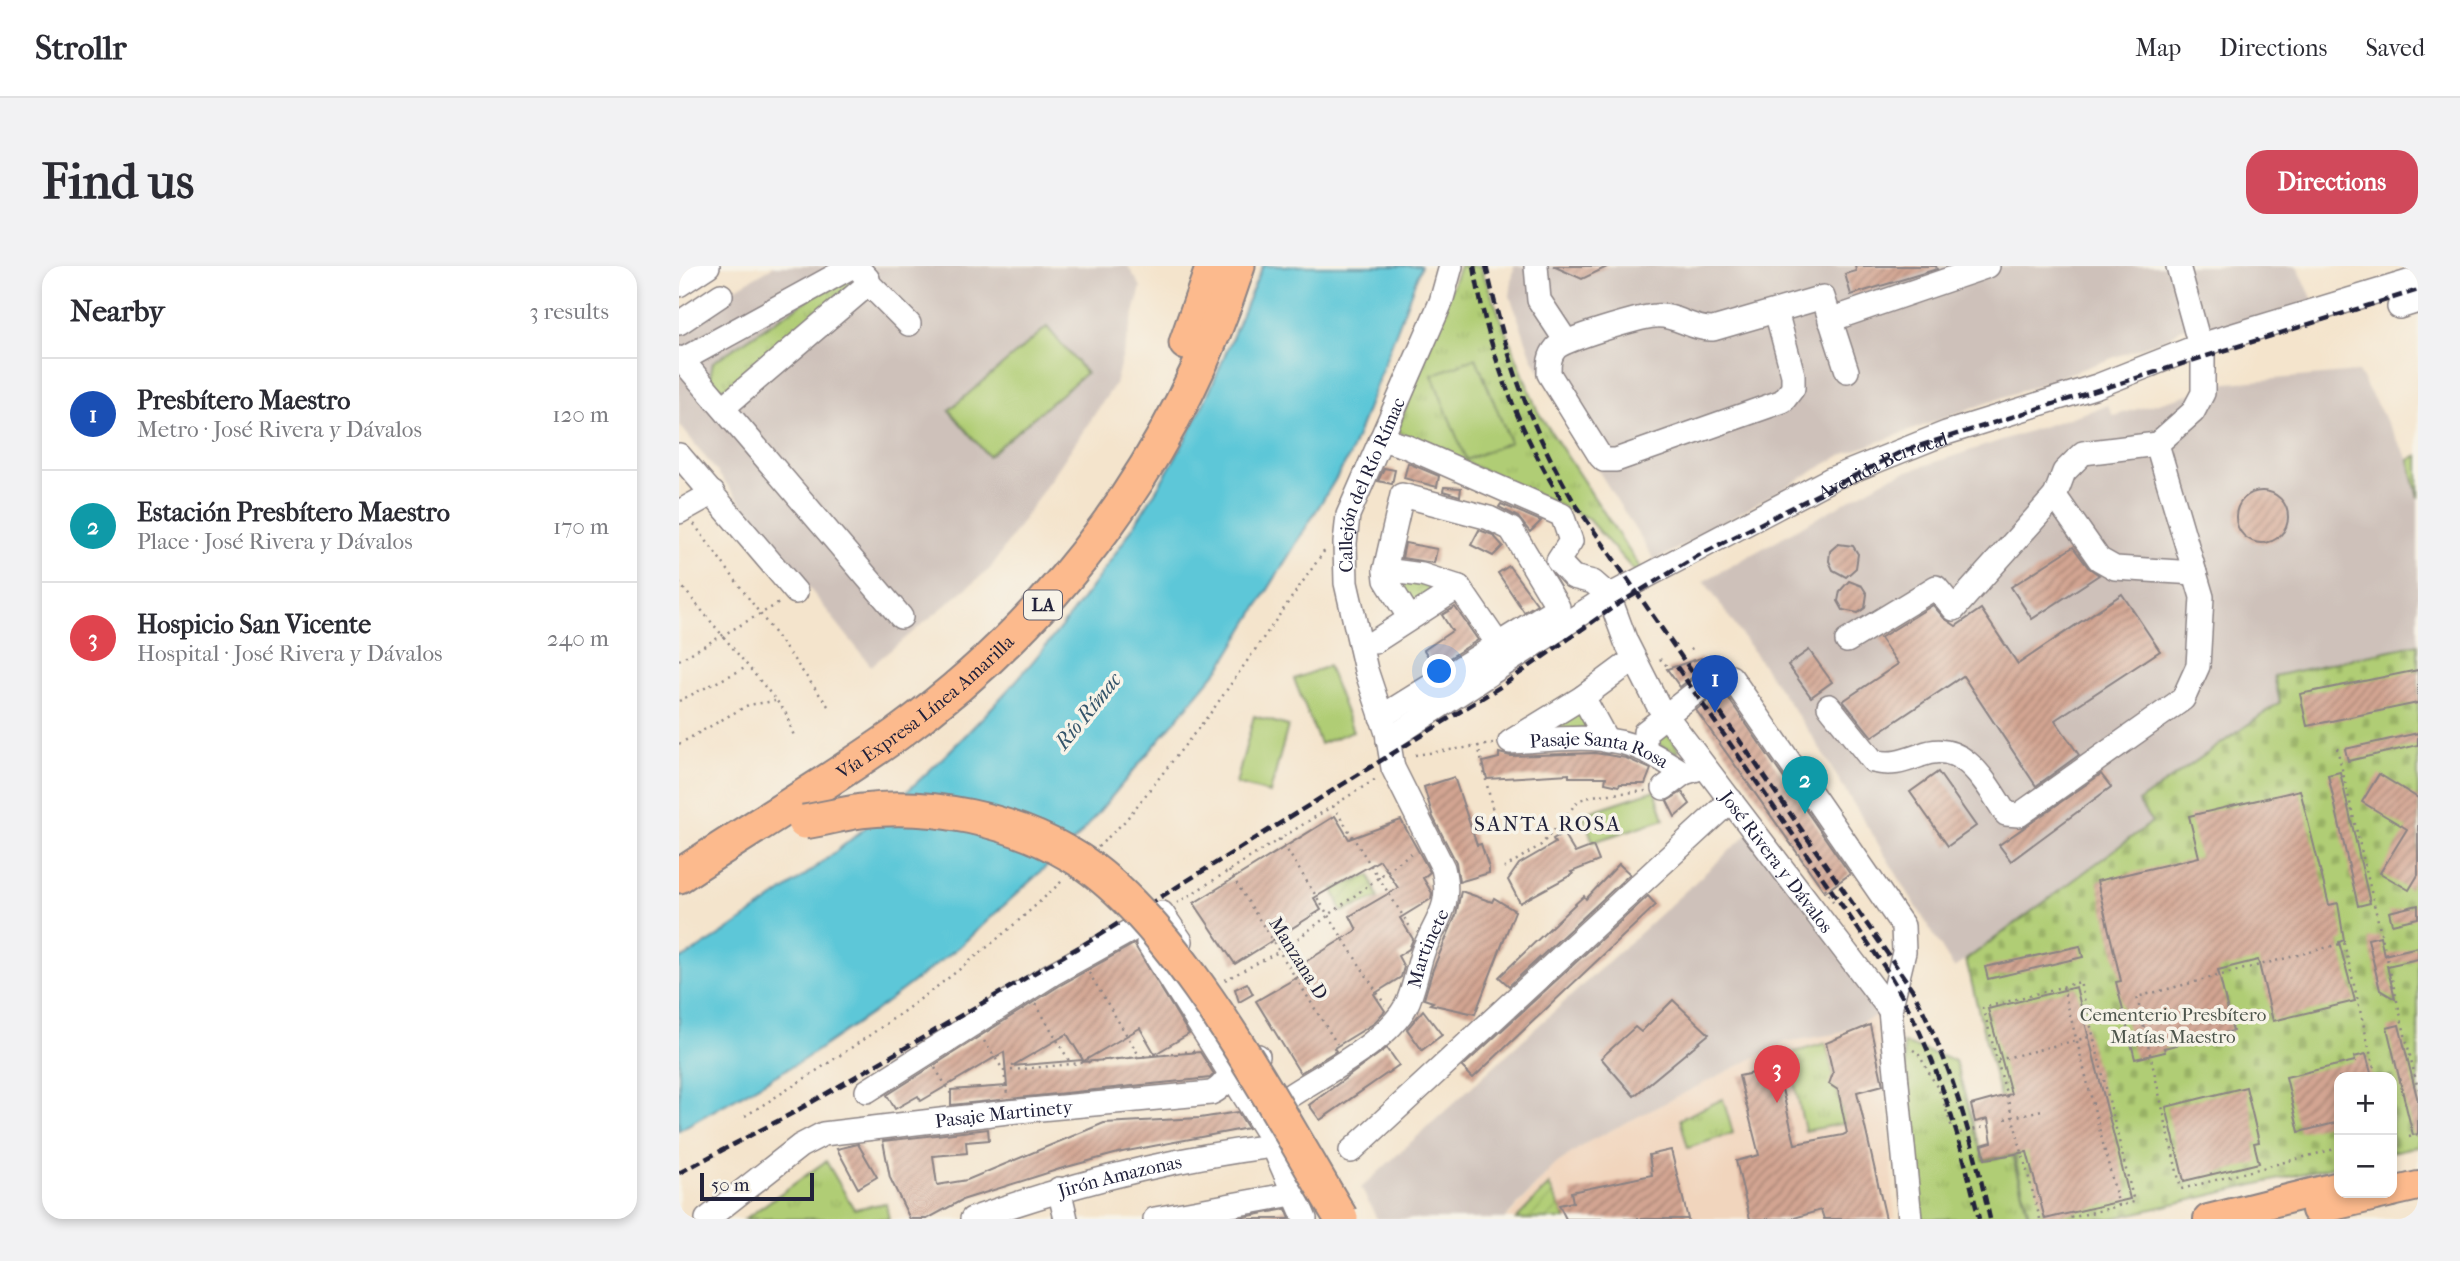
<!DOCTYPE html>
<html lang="en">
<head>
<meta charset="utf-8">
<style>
  body { margin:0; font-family:"IM FELL French Canon",serif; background:#f2f2f3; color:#2b2b33 }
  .controls { position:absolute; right:21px; bottom:21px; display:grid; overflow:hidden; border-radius:14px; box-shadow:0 4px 10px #0003 }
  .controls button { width:63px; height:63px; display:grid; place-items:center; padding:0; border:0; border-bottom:2px solid #e1e1e2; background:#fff; color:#2b2b33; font:35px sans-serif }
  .scale { position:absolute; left:21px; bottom:18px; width:114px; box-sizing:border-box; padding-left:7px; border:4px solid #22223b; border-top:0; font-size:19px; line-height:24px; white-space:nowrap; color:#22223b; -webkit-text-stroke:5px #f7f3e8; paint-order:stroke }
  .you { position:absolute; left:761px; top:406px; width:24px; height:24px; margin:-18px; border:5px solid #fff; border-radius:50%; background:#1a73e8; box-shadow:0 0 0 10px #1a73e833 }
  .badge { display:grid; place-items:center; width:46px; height:46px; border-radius:50%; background:#d1495b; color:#fff; font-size:23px; font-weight:700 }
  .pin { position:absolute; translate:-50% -58px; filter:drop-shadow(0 2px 4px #0008) }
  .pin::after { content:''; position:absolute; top:37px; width:24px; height:21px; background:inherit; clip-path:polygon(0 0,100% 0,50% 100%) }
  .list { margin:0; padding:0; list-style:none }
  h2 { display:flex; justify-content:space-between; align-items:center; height:91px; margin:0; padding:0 28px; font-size:30px }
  h2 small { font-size:23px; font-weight:400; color:#7c7c81 }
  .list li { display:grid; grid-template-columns:46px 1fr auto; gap:21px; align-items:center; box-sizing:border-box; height:112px; padding:0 28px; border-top:2px solid #e1e1e2 }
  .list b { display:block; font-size:26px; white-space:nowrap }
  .list p { margin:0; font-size:23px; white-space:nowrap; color:#7c7c81 }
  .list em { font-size:23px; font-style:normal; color:#7c7c81 }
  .map { position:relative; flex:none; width:1739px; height:953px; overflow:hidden; border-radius:21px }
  header { display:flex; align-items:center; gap:42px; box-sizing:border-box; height:98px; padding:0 35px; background:#fff; border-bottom:2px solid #e1e1e2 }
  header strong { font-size:33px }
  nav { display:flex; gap:38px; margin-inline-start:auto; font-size:24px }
  .intro { display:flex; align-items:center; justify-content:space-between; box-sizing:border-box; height:168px; padding:0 42px }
  h1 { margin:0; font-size:49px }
  .button { padding:18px 32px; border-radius:21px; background:#d1495b; color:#fff; font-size:24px; font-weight:700 }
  main { display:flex; gap:42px; padding:0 42px }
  aside { flex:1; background:#fff; border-radius:21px; box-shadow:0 4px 10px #0003 }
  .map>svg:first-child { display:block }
</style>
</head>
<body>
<header>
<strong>Strollr</strong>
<nav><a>Map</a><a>Directions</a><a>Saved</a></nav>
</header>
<div class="intro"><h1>Find us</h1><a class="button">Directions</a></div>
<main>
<aside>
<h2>Nearby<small>3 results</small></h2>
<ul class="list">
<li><span class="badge" style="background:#1a4fb4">1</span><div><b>Presbítero Maestro</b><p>Metro · José Rivera y Dávalos</p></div><em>120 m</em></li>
<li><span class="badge" style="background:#0f9aa8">2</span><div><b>Estación Presbítero Maestro</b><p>Place · José Rivera y Dávalos</p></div><em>170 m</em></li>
<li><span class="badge" style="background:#e0444e">3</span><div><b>Hospicio San Vicente</b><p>Hospital · José Rivera y Dávalos</p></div><em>240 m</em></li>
</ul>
</aside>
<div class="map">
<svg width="1739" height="953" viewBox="0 0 1739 953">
  <defs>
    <pattern id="grass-tufts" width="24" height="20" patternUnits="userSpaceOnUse" patternTransform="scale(1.75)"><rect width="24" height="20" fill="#b0cd74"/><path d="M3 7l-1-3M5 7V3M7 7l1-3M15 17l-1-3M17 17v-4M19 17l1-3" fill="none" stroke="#97b065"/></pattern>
    <pattern id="cemetery-stones" width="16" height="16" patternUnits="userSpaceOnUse" patternTransform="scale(1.75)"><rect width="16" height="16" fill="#b0cd74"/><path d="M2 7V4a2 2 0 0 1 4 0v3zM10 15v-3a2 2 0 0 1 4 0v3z" fill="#97b065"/></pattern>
    <pattern id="park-crowns" width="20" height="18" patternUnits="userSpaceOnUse" patternTransform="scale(1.75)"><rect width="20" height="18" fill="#b0cd74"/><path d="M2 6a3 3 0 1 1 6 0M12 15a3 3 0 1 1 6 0" fill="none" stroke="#97b065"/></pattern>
    <pattern id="garden-furrows" width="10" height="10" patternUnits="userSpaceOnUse" patternTransform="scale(1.75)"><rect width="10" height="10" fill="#b0cd74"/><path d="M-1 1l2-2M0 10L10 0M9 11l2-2" fill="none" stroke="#97b065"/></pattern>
    <pattern id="building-hatch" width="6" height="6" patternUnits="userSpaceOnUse" patternTransform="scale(1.75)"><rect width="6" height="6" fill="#d3a592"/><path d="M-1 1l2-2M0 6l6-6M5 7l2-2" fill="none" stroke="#ab8678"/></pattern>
  </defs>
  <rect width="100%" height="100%" fill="#f7f3e8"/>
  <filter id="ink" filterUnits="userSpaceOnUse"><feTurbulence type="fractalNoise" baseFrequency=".0143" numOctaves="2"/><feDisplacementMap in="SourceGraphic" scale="14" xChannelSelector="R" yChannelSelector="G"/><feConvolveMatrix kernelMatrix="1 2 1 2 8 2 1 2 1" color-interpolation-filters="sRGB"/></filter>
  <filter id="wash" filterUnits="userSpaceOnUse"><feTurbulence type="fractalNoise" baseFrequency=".00686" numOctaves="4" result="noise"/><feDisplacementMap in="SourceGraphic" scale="28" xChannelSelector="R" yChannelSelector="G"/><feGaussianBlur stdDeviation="1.57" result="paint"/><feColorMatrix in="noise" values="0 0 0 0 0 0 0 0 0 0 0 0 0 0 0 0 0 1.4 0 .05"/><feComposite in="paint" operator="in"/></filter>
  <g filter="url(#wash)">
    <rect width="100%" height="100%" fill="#f4e4cc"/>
    <!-- built -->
    <polygon fill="#f1d5bd" points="1201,747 1216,953 828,953 876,899 907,877 1106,776 1157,768"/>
    <!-- industrial -->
    <g fill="#cec1ba">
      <polygon points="95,0 449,0 462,21 436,118 311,303 192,400 0,158 0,55"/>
      <polygon points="835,0 1618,0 1634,34 1543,64 1518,58 1501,63 1492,71 1163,189 976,295 878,139 853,91 831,30"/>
      <polygon points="1679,106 1730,194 1739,232 1739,378 1596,410 1601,435 1459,536 1473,556 1275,702 1133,470 1025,315 1211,211 1429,139 1434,150 1549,117"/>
      <polygon points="1072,565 1201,748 1157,768 1106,776 907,877 876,899 826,953 698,953 682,922"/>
    </g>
    <!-- grass -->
    <g fill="url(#grass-tufts)" stroke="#697858" stroke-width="2">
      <polygon points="781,0 801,0 859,146 962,303 957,307 908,252 718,165"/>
      <polygon points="165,10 171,12 172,19 50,122 40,122 31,111 34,96"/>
      <polygon points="986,464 1000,483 999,487 977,478 974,465"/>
      <polygon points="1147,777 1166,857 1126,865 1109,788"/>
      <polygon points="1224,777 1276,795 1305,894 1333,889 1350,953 1240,953"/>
      <polygon points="1044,833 1054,867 1009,882 1001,853"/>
      <polygon points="147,895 175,943 207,937 210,953 66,953"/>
    </g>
    <!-- cemetery -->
    <g fill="url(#cemetery-stones)" stroke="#697858" stroke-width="2">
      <polygon points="1739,189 1739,232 1730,194"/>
      <polygon points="1739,378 1739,880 1713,886 1713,811 1660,811 1660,899 1431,953 1351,953 1287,694 1473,556 1459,536 1601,436 1595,410"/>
    </g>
    <!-- park -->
    <g fill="url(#park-crowns)" stroke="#697858" stroke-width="2">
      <polygon points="707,314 780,321 730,351"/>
      <polygon points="899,443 911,462 885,469 869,460"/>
    </g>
    <!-- garden -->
    <g fill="url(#garden-furrows)" stroke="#697858" stroke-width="2">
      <polygon points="691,609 699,632 663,646 654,623"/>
      <polygon points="870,919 887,953 837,953"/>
    </g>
    <!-- pitch -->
    <g fill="#b0cd74" stroke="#697858" stroke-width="2">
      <polygon points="368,61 407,107 309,190 270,144"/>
      <polygon points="797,92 831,176 787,194 753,109"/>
      <polygon points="649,400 674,465 641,478 615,413"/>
      <polygon points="575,450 609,460 591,527 557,518"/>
      <polygon points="976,524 985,553 914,576 904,548"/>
    </g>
    <!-- water -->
    <path fill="#5dc7d8" stroke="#40748a" stroke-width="2" d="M584 0H742L670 191 543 399 398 572 280 681 193 747 124 794 0 864V694C37 674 72 648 106 624 270 506 409 352 506 174 537 118 557 58 584 0Z"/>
    <g id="blocks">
      <!-- building -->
      <g fill="url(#building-hatch)" fill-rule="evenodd">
        <polygon points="874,0 930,0 903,13"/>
        <polygon points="1176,0 1257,0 1258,3 1172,29 1166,8 1177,5"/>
        <polygon points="729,197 760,210 758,221 725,212"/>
        <polygon points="705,202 716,204 713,218 699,215"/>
        <polygon points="765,221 782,222 781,230 764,225"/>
        <circle cx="1583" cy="251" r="26"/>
        <polygon points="822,238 862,255 851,266 839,251 820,241"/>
        <polygon points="800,264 814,269 824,280 814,290 792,279"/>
        <polygon points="726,277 758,283 755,297 723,292"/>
        <polygon points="1159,278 1174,280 1179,288 1177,302 1167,311 1154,304 1150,295 1151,285"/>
        <polygon points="1394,281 1409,301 1420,309 1353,353 1332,321"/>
        <polygon points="830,300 858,338 845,346 819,307"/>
        <polygon points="1170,315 1183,320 1188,328 1186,342 1179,347 1164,344 1159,335 1161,325"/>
        <polygon points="1443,328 1481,385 1376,454 1400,489 1357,520 1284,410 1193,471 1164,435 1219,398 1201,372 1254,339 1265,352 1277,360 1302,343 1339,398"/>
        <polygon points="776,341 799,374 756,401 745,384 773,365 763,349"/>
        <polygon points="1130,384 1153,416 1132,431 1109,399"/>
        <polygon points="1022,392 1027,400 1001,421 988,403"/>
        <polygon points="1739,404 1739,437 1628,460 1621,428"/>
        <polygon points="1043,423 1171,608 1146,626 1017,444"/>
        <polygon points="1739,467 1739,479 1669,495 1666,483"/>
        <polygon points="820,487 832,490 916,487 947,492 972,503 966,518 941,518 940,520 926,517 927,511 890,511 890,508 808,513 804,496 820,492"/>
        <polygon points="1259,506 1297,560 1269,580 1231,526"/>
        <polygon points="1661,506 1691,637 1679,640 1649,509"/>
        <polygon points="1422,508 1432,521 1332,595 1320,579"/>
        <polygon points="1700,508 1739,532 1739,609 1730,624 1701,607 1728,563 1683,536"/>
        <polygon points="775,511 798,579 802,578 810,602 810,607 780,616 777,596 754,551 745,521"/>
        <polygon points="1621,524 1650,639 1659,637 1665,674 1660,676 1676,735 1594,755 1579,694 1539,704 1554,765 1485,782 1486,786 1456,793 1437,716 1442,715 1418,615 1520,591 1510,550"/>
        <polygon points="1003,526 1011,538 996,551 988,535"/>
        <polygon points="656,550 670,573 722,554 751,606 744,612 753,627 752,633 721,652 734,673 730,683 719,690 725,701 722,711 695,728 706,745 694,758 655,782 657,785 621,807 577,735 631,704 626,696 678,664 671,650 719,622 701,594 635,632 642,644 556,698 515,637"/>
        <polygon points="884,567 896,587 914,580 920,595 892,606 894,608 841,637 829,614 840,598 876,577 874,573"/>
        <polygon points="940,598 951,608 830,720 820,711 894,640 905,630 907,633"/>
        <polygon points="782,625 813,636 815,632 836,645 796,748 751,738 754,736 745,733 754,703 777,649"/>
        <polygon points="969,630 977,639 794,812 783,801"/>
        <polygon points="1739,639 1739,652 1713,658 1710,646"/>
        <polygon points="1701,670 1705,689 1739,681 1739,693 1708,700 1716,733 1701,724 1689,673"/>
        <path d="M455 678 510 768 476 788 461 762 403 796 521 786 535 808 531 812 272 839V824L328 820 325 786 242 835 239 830 216 843 208 829 380 720ZM388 768 404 794 333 800Z"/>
        <polygon points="1401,680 1404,691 1309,713 1306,701"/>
        <polygon points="568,717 574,728 560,736 556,723"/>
        <polygon points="1397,721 1451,933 1366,953 1348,886 1306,893 1303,879 1313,876 1309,853 1296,856 1292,839 1332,828 1309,743"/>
        <polygon points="994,734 1030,768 955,830 922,792 956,761 962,766"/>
        <polygon points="744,744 763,769 743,784 728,763"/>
        <polygon points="1191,759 1204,819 1178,826 1207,953 1145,953 1142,944 1112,953 1071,953 1057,895 1080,889 1060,810 1098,802 1116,878 1164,869 1168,867 1159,824 1150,818 1154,807 1147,777"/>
        <polygon points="1720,759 1739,835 1739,868 1734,869 1708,762"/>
        <polygon points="708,782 720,799 641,854 630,839"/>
        <polygon points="1687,788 1693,811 1660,811 1660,856 1620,866 1607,811 1676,795 1675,791"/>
        <polygon points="1567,821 1580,876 1575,877 1580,897 1505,915 1487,841"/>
        <polygon points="559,846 569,862 443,886 384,902 283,934 248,953 231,953 211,912 204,875 309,863 310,874 287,876 288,887 254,890 258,919 288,914 425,857 521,852"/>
        <polygon points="179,878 198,911 179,922 158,883"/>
        <polygon points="992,884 1009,953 887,953 880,939 894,936 892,926 973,909 970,889"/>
        <polygon points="607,943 611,953 554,953"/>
      </g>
    </g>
  </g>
  <g filter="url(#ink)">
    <use href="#blocks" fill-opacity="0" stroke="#8b8384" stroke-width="2"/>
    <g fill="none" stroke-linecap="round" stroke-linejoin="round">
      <!-- minor casing -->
      <g stroke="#8b8384" stroke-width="26">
        <g id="minor">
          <polyline points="857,0 860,34 887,75"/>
          <polyline points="189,17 230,58"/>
          <polyline points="0,19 29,0"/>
          <polyline points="1720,41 1739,35"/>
          <path d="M1097 45 1114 109V122L1104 135 937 194H925L921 190 870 108C870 98 870 90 877 82 886 73 961 51 976 50 997 48 1013 64 1034 63L1144 31 1168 105"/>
          <polyline points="1151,54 1309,0"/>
          <polyline points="0,57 42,29"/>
          <polyline points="0,92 3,94 174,0"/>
          <polyline points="3,94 222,351"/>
          <polyline points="45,141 187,20 189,13 177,0"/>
          <path id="s1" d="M702 173 726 180 883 249 892 275 879 295 894 311 914 316 930 330 947 376 979 439 1211 744"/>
          <polyline points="0,189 117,326"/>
          <polyline points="1376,230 1420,293 1436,302 1516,307"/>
          <polyline points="0,246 34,227"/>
          <polyline points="706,304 743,309 780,321 819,378"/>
          <polyline points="1168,375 1257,321 1275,343 1376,230 1385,206 1404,187 1478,178 1514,146 1524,127 1524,91 1499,0"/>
          <polyline points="695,376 780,321"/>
          <polyline points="904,431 928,475"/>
          <path d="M1150 440 1194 495C1213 500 1225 495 1242 489 1285 472 1308 519 1327 548L1340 549 1504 433 1519 400 1523 331 1478 178"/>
          <polyline points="702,451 879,341 832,263 810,252 723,229 706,304 707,314 730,351"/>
          <polyline points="709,474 930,330 1152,213 1267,167 1418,120 1522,79 1739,13"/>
          <polyline points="834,474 904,431 955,393"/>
          <path id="s2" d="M831 476C875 474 926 465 967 485 980 491 993 500 1005 507"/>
          <polyline points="966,484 966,466 1040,408 1052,411 1224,660 1225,686 1211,744 1231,953"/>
          <polyline points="985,522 1005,507 1018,503"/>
          <polyline points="469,677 588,866 626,953"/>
          <polyline points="188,825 373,708 483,647 502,675"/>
          <path id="s3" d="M609 831C645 807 707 777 727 740 736 723 738 701 745 683 759 651 773 640 764 602L714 502 708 467 687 404 667 317 666 277 669 249 762 36 772 0"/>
          <polyline points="672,885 1052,534"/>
          <polyline points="380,923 387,953"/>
          <path id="s4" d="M28 953 121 880 144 868 329 846 532 827C553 819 553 789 579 790"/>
          <path id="s5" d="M293 953C392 918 489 893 593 880"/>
          <polyline points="476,953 613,928"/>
        </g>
      </g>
      <!-- major casing -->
      <g stroke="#8b8384" stroke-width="32">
        <g id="major">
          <polyline points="1713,926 1739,920"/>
          <polyline points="1637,944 1709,927"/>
          <polyline points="1529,953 1660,920"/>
        </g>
      </g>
      <!-- highway casing -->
      <g stroke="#8b8384" stroke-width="37">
        <g id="highway">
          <polyline points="507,77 534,0"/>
          <path id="s6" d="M0 610C72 562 148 518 218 468 380 351 498 189 559 0"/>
        </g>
      </g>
      <!-- path -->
      <g stroke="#8b8384" stroke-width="2.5" stroke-dasharray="2 5" stroke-linecap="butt">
        <polyline points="15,258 152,444"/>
        <polyline points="0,317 106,445 116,473"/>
        <polyline points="1012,382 1015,388"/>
        <polyline points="981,393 990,402"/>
        <polyline points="0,394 102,336"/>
        <polyline points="0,435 68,401"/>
        <polyline points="0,478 69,439 96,435"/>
        <polyline points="799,479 816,554"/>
        <polyline points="1658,482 1739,823"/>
        <polyline points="736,489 814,478"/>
        <polyline points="654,540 733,664"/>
        <polyline points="601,573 706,739"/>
        <polyline points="419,581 446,555 533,445 646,284"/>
        <polyline points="825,602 862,579 900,534 919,529 968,525"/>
        <polyline points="550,605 658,778"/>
        <polyline points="1146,622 1155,637"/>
        <polyline points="498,637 697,513"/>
        <polyline points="410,707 461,791"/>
        <polyline points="546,714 605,683 736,584"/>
        <polyline points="1384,721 1440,940"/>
        <polyline points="357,738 392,798"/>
        <polyline points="305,775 325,805 328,828"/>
        <polyline points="1234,784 1239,787 1262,828 1273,862 1280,867 1310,860"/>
        <polyline points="1319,794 1414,770"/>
        <polyline points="256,802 271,826 272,833"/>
        <polyline points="325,805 515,785"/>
        <path d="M66 850C178 781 288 706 384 614"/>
        <polyline points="1326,853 1363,844"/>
        <polyline points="1730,871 1739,869"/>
        <polyline points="1660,882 1502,923 1458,731 1665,677 1697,811"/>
        <polyline points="1361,953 1304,742 1401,716 1455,936 1387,953"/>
      </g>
      <!-- minor -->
      <use href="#minor" stroke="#fff" stroke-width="23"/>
      <!-- major -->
      <use href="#major" stroke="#fcba8d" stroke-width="28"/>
      <!-- highway -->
      <use href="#highway" stroke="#fcba8d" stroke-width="33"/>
      <!-- rail -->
      <g stroke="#22223b" stroke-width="4.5" stroke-dasharray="10 5" stroke-linecap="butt">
        <path d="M795 0C808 82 839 164 883 234"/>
        <path d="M807 0C828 91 847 154 895 236L1233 723C1272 796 1293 872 1311 953"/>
        <path d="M998 401 1209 706C1256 783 1279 865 1300 953"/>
        <path id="s7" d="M0 907 112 848 414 673 824 419 936 340 1020 289 1224 185 1739 24"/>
      </g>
      <!-- highway-bridge casing -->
      <g stroke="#8b8384" stroke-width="37" stroke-linecap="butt">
        <path id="highway-bridge" d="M125 556C144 553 163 548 182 545 252 536 332 554 392 589 498 651 598 846 662 952"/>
      </g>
      <!-- highway-bridge -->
      <use href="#highway-bridge" stroke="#fcba8d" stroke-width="33"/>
    </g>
  </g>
  <g text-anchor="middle" stroke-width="7" stroke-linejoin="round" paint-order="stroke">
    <!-- shield labels -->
    <rect fill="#f7f3e8" stroke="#62616f" stroke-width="2" x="345" y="324.5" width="38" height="29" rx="5"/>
    <g font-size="18" font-weight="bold" fill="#22223b">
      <text x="364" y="345">LA</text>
    </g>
    <!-- street labels -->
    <g font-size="19" fill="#22223b" stroke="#f7f3e8">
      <text dy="7" stroke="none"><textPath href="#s7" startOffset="1398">Avenida Berrocal</textPath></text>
      <text dy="7" stroke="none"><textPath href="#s3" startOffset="702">Callejón del Río Rímac</textPath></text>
      <text dy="7" stroke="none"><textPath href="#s6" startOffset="299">Vía Expresa Línea Amarilla</textPath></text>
      <text dy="7" stroke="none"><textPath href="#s2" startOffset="91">Pasaje Santa Rosa</textPath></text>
      <text dy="7" stroke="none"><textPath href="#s1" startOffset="628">José Rivera y Dávalos</textPath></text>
      <text dy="7" stroke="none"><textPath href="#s3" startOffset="212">Martinete</textPath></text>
      <text transform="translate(620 692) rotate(58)" y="7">Manzana D</text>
      <text dy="7" stroke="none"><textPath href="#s4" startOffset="326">Pasaje Martinety</textPath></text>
      <text dy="7" stroke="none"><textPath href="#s5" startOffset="154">Jirón Amazonas</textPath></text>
    </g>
    <!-- park labels -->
    <g font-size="19" fill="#4d554c" stroke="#f7f3e8">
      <text x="1494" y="755">Cementerio Presbítero<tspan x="1494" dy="22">Matías Maestro</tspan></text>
    </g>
    <!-- water labels -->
    <g font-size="21" font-style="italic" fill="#34546a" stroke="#f7f3e8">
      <text transform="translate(409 445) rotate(-51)" y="7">Río Rímac</text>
    </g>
    <!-- neighbourhood labels -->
    <g font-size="21" letter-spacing="2" fill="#22223b" stroke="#f7f3e8">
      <text x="869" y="565">SANTA ROSA</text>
    </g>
  </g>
</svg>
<div class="controls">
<button>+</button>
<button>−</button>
</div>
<div class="scale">50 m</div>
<div class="you"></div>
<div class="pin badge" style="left:1036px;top:447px;background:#1a4fb4">1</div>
<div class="pin badge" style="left:1126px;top:548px;background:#0f9aa8">2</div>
<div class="pin badge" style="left:1098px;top:837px;background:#e0444e">3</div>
</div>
</main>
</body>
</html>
